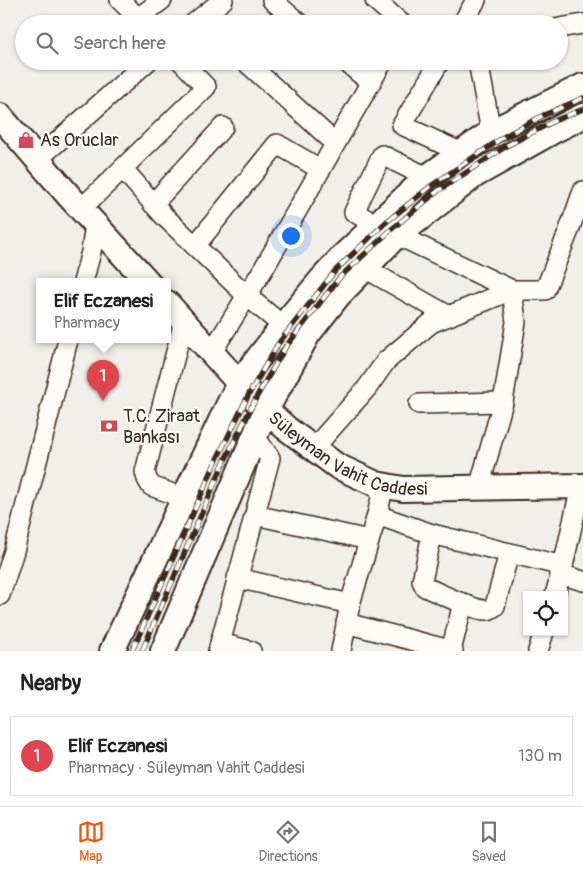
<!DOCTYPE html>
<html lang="en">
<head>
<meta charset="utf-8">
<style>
  body { margin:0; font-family:Pangolin,sans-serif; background:#f6f6f6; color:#222 }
  .controls { position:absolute; right:15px; bottom:15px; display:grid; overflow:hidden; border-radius:0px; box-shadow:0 1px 4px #0004 }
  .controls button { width:45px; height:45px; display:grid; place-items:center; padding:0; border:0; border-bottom:1px solid #e0e0e0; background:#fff; color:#222; font:25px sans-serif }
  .you { position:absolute; left:290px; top:235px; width:18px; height:18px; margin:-12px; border:4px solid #fff; border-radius:50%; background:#1a73e8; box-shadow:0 0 0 8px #1a73e833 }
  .badge { display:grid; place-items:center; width:32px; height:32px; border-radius:50%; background:#ea580c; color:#fff; font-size:16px; font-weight:700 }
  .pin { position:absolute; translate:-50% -41px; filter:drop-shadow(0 1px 2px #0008) }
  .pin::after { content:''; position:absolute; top:26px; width:18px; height:15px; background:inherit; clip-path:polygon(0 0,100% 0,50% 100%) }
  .popup { position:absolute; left:36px; top:278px; width:135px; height:65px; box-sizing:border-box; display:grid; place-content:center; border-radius:0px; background:#fff; filter:drop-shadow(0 1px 4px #0005); font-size:16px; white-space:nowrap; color:#767676 }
  .popup b { font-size:19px; color:#222 }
  .popup::after { content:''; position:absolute; left:50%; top:100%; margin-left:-10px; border:10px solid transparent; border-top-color:#fff }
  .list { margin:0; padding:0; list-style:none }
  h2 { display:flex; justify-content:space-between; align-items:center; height:65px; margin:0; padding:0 20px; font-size:21px }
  h2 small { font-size:16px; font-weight:400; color:#767676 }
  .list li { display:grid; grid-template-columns:32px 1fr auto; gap:15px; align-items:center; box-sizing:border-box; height:80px; margin:0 10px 10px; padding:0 10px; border:1px solid #e0e0e0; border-radius:0px }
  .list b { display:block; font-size:19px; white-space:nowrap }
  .list p { margin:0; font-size:16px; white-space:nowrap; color:#767676 }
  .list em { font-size:16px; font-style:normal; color:#767676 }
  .icon { flex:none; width:28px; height:28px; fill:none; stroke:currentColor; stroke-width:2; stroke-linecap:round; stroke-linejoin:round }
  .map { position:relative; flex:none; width:583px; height:651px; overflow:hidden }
  .search { position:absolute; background:#fff; box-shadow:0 1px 4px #0004; left:15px; right:15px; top:15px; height:55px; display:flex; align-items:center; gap:12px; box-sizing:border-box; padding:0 18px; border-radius:28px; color:#767676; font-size:19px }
  .sheet { height:155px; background:#fff }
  nav { display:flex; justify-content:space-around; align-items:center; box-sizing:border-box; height:70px; border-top:1px solid #e0e0e0; background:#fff; font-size:14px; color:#767676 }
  nav a { display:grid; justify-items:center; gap:2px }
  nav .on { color:#ea580c }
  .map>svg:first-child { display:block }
</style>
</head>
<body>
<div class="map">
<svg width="583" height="651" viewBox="0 0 583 651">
  <rect width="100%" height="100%" fill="#f1efea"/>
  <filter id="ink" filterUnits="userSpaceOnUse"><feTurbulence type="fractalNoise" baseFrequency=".02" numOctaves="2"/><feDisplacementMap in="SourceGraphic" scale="10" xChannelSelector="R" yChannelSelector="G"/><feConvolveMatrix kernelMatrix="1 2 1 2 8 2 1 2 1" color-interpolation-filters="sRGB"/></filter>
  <g filter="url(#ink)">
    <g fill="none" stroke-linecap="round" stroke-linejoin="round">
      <!-- minor casing -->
      <g stroke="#3b2a1e" stroke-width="22">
        <g id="minor">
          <polyline points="120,0 144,24"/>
          <polyline points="272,0 300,24"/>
          <polyline points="375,0 402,24"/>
          <polyline points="138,18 162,0"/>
          <polyline points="193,24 223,0"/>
          <polyline points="462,24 476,0"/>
          <polyline points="559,28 583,24"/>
          <polyline points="245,61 335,143"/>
          <polyline points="345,61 370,82"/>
          <polyline points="440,61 402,125 462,153"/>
          <polyline points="478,61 491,132"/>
          <polyline points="37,160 148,61"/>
          <polyline points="123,169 164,216 247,296 283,326"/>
          <polyline points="427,177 382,155 354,212 376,225 512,290 516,322 503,402 479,488"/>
          <polyline points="153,204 223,127"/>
          <polyline points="81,209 206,87 181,61"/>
          <polyline points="195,246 277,144 320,169"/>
          <polyline points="354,262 449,316"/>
          <polyline points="83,282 91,252 95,225"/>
          <polyline points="212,352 264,268 383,61"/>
          <polyline points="419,404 503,402"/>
          <polyline points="314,448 367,388 386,361 431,323 512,290 545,290 568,233 583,191"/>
          <polyline points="184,498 151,486 147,479 145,472 184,321"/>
          <polyline points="255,515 369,540"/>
          <polyline points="377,515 432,534 563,566"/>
          <path d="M432 534 422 581 425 587C437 592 477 612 488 610 491 609 492 608 495 606L509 553"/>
          <polyline points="560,574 583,581"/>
          <polyline points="237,578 350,604"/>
          <polyline points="0,595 14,551 68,340"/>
          <polyline points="555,595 563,566 581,486"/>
          <polyline points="346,623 453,651"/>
          <polyline points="220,643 251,651"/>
          <polyline points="218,651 270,458 254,435"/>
          <polyline points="341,651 350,604 377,515 384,485"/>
          <polyline points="451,651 463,603"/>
          <polyline points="538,651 544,632"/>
        </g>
      </g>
      <!-- major casing -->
      <g stroke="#3b2a1e" stroke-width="28">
        <g id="major">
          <polyline points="0,116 69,196 148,282"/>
          <path id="s1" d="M167 303 239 383 266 410 286 428 337 466 376 484 403 489 583 486"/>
          <polyline points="112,651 184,498 239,383 283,326 322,279 343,256 427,177 491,132 583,86"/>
          <polyline points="163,651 266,410 308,334 337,297 392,240 475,175 555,130 583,116"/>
        </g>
      </g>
      <!-- minor -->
      <use href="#minor" stroke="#fdfcf7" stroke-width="19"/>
      <!-- major -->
      <use href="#major" stroke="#fdfcf7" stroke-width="24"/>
      <!-- rail casing -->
      <g stroke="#3b2a1e" stroke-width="5.5">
        <g id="rail">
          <polyline points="132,651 217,459 249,394 278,344 335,271 385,223 431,186 505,136 544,115 583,98"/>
          <polyline points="142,651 224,462 257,396 285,348 340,277 393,228 438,191 508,145 554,121 583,109"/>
        </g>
      </g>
      <!-- rail -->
      <use href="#rail" stroke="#fdfcf7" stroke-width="4" stroke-dasharray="11" stroke-linecap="butt"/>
    </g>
  </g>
  <!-- icons -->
  <defs>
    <g id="shop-bare" transform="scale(1.35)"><path d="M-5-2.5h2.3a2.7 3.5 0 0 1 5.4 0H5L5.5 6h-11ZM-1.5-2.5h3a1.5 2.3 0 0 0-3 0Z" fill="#d1495b" stroke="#fdfcf7" stroke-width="2.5" paint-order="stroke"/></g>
    <g id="bank-bare" transform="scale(1.35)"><path d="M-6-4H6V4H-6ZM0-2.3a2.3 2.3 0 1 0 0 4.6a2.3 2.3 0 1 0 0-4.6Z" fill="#d1495b" stroke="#fdfcf7" stroke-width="2.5" paint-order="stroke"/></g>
  </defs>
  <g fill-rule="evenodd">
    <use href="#shop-bare" x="26" y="140"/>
    <use href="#bank-bare" x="109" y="426"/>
  </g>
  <g text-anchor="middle" stroke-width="4.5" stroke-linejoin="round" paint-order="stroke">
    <!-- poi labels -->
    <g font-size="18" fill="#3b2a1e" stroke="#fdfcf7" text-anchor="start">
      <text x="40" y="146">As Oruclar</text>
      <text x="123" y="422">T.C. Ziraat<tspan x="123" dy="21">Bankası</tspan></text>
    </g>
    <!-- street labels -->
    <g font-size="18" fill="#3b2a1e" stroke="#fdfcf7">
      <text dy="6" stroke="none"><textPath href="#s1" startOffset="242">Süleyman Vahit Caddesi</textPath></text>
    </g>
  </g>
</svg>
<div class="controls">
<button><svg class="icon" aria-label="locate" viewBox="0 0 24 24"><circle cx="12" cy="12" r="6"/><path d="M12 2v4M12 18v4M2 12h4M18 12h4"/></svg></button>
</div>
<div class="you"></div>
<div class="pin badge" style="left:103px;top:401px;background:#e0444e">1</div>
<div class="popup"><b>Elif Eczanesi</b>Pharmacy</div>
<div class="search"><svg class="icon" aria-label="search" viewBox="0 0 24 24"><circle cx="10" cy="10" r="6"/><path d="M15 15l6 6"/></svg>Search here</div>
</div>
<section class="sheet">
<h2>Nearby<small></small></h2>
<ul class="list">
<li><span class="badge" style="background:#e0444e">1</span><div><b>Elif Eczanesi</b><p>Pharmacy · Süleyman Vahit Caddesi</p></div><em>130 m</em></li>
</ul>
</section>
<nav>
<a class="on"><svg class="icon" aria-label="map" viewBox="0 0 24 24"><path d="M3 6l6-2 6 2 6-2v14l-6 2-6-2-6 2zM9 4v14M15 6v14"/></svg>Map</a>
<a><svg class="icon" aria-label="directions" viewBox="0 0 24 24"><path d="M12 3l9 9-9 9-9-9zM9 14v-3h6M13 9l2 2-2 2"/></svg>Directions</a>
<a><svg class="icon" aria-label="saved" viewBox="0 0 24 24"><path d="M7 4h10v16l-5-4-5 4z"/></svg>Saved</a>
</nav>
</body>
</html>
